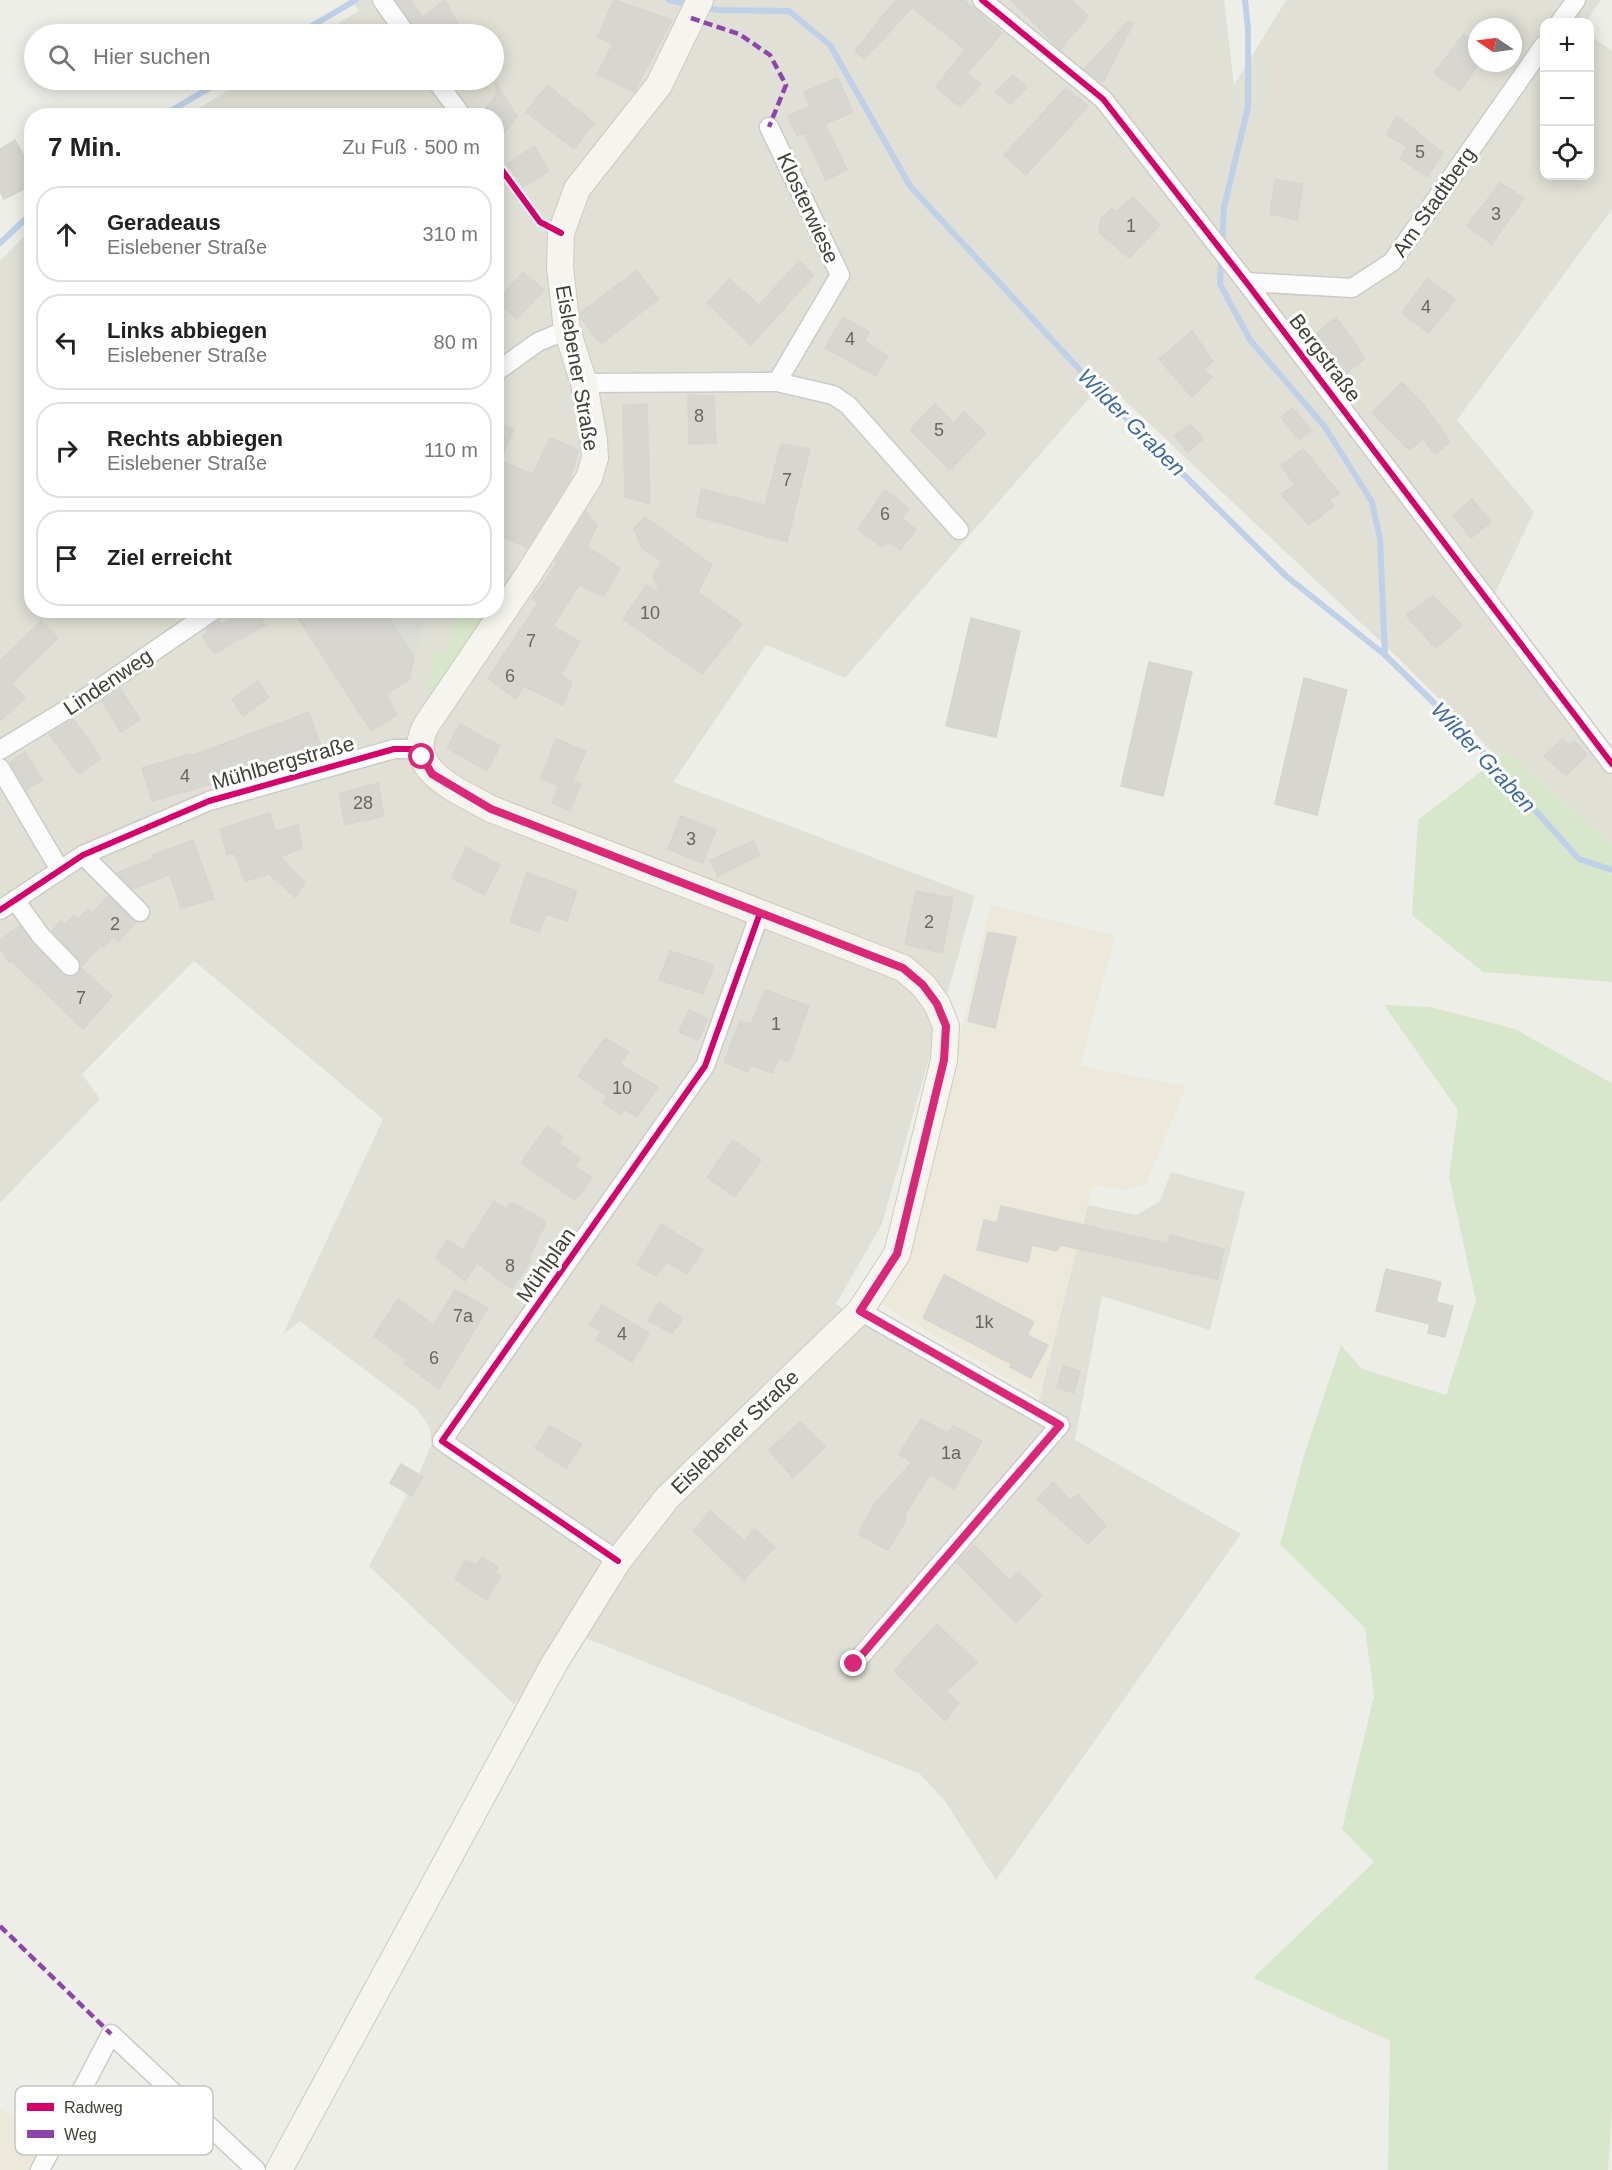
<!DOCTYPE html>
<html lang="de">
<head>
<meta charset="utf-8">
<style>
  body { margin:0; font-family:Helvetica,sans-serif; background:#f2f2f2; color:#222 }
  .controls { position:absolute; right:18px; top:18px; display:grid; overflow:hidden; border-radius:12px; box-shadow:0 3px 15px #0003 }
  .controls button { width:54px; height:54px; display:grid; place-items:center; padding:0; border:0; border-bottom:2px solid #e0e0e0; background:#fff; color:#222; font:30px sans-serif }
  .compass { position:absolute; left:1468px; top:18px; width:54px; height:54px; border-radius:50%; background:#fff; box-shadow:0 3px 15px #0003; rotate:283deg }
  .stop { position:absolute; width:18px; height:18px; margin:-14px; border:4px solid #db2777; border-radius:50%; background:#fff }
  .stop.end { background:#db2777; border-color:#fff; box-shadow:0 2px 6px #0008 }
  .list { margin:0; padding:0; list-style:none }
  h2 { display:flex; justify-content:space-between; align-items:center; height:78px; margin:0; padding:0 24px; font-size:26px }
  h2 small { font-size:20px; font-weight:400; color:#767676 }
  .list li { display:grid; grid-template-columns:39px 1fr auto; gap:18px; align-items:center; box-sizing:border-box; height:96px; margin:0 12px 12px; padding:0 12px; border:2px solid #e0e0e0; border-radius:24px }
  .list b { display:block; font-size:22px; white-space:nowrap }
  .list p { margin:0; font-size:20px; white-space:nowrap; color:#767676 }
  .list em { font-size:20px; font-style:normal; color:#767676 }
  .icon { flex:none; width:33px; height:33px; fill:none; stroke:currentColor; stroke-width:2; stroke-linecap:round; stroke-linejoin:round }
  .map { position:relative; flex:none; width:1612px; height:2170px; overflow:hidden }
  .search { position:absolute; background:#fff; box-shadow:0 3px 15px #0003; left:24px; top:24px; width:480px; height:66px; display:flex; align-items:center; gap:15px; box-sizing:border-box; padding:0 21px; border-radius:33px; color:#767676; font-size:22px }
  .panel { position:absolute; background:#fff; box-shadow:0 3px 15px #0003; left:24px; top:108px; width:480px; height:510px; border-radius:24px }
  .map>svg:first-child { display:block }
</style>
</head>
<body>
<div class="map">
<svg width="1612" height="2170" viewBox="0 0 1612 2170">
  <rect width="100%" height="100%" fill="#eeeee9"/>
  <!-- residential -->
  <path fill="#e1e0d6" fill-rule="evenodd" d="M352 0H1224L1234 85 1286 0H1601L1586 22H1544V176H1590V35L1612 51V209L1457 420 1534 512 1485 614 1612 777V844L1506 752 1498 757 1396 656 1104 381 845 678 766 645 673 782 975 896 882 1224 836 1304 1035 1417 1087 1205 1137 1215 1160 1201 1171 1172 1245 1192 1210 1330 1102 1296 1075 1440 1241 1534 996 1880 944 1800 920 1774 576 1634 514 1704 369 1566 422 1467 432 1443 429 1426 417 1409 300 1321 283 1334 383 1119 194 961 82 1074 100 1099 0 1203V261L31 229 32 610H496V116L187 115 246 80H494V34H320L359 11ZM1477 27H1513V63H1477Z"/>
  <!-- commercial -->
  <g fill="#ece8da">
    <polygon points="990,905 1115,935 1080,1066 1186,1086 1146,1184 1123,1190 1093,1185 1040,1397 882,1305 909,1261"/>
    <polygon points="0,2109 49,2132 30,2170 0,2170"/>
  </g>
  <!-- green -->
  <g fill="#d8e6cb">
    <polygon points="447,611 493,611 429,698 427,694 435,652 446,654 456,614"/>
    <polygon points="1506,752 1612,844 1612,982 1483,972 1412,915 1418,820"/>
    <polygon points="1384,1005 1431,1007 1515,1029 1612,1083 1612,2111 1608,2170 1388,2170 1390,2041 1253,1978 1374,1862 1342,1829 1374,1696 1365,1628 1280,1544 1304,1455 1341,1345 1362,1369 1446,1395 1476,1301 1449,1177 1458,1110"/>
  </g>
  <!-- parking -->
  <polygon fill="#ddddd8" points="384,611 427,611 414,657"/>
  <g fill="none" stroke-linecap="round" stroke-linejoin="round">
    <!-- stream -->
    <g stroke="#bed1e8" stroke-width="6">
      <polyline points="669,0 692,5"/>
      <polyline points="702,7 717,10 789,11 830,45 910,186 1103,395 1286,576 1385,655 1475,743 1579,859 1612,870"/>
      <polyline points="298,34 356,0"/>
      <polyline points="162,116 223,80"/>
      <polyline points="0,243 32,213"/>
      <polyline points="1222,245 1224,207 1248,107 1248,29 1245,0"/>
      <polyline points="1221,259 1220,284 1250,340 1325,427 1372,502 1380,539 1385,655"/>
    </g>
  </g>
  <!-- building -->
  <g fill="#d8d6d1" stroke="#d6d5cf" stroke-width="1.5">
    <polygon points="396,0 411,0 422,17 445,0 463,34 417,34 415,28"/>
    <polygon points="614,0 672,20 634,92 597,74 613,44 598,37"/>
    <polygon points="896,0 964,0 1002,33 967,73 981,84 960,107 936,87 965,49 912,8 864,59 855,51"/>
    <polygon points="1011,0 1071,0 1089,16 1060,49"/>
    <polygon points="1129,21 1133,24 1103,82 1084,69"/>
    <polygon points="1464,34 1477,44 1477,67 1460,91 1434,73"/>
    <polygon points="1013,75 1027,87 1010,104 995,92"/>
    <polygon points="838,78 853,112 825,124 847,170 826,180 804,133 797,136 788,116 810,106 804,92"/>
    <polygon points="496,83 517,116 496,144 496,116 480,116 496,95"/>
    <polygon points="548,85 594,123 574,149 526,112"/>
    <polygon points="1066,88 1088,106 1026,175 1004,155"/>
    <polygon points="1397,116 1443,153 1427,177 1400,158 1407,147 1386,134"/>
    <polygon points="15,140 32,170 32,185 4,199 0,191 0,149"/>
    <polygon points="534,146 549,171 523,187 507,164"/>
    <polygon points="1275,179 1303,184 1297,220 1270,214"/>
    <polygon points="1500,183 1524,198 1492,244 1467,226"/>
    <polygon points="1133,197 1160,225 1129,258 1099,232 1101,218 1112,209 1116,211"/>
    <polygon points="799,261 814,275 751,345 707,303 729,279 759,305"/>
    <polygon points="637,270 658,299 601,344 581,318 580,313"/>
    <polygon points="523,272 544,290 517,319 497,301"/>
    <polygon points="1427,279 1455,299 1429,333 1402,313"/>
    <polygon points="843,317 869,332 864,341 888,356 876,376 825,348"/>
    <polygon points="1336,317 1365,358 1336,382 1306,342"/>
    <polygon points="1192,331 1213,361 1203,369 1212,377 1192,397 1159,359"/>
    <polygon points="1402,382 1423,404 1450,442 1435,454 1423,439 1409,450 1372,413"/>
    <polygon points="688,395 714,396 716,443 689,444"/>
    <polygon points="647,404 650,504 625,497 623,405"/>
    <polygon points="935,404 954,423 964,411 986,433 950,470 910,430"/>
    <polygon points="1293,408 1311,430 1299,440 1281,417"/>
    <polygon points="496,422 514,429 500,461 533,474 550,438 579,450 569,481 527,548 496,533"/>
    <polygon points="1190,424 1203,439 1188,452 1175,436"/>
    <polygon points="781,444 810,449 787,542 696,516 702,489 765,505"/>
    <polygon points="1303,449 1340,494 1329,499 1334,506 1309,525 1281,494 1295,485 1281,466"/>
    <polygon points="885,490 909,509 902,518 916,530 900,550 888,541 882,547 858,529"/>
    <polygon points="1472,499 1491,522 1471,538 1453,515"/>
    <polygon points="586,512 597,525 587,547 620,568 604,596 579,585 553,626 580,642 561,675 572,682 563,705 524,686 516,699 488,678 538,603 532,599 558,562 555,561"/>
    <polygon points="645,517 712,565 698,592 742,624 702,674 623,619 646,585 660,594 653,576 662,562 642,548 634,529"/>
    <polygon points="1433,596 1462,626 1435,648 1406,615"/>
    <polygon points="242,610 256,610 265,625 242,639 241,637 215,654 202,636 208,632 206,629 219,620 222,624"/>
    <polygon points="293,610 384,610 414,657 409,680 386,694 397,715 371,731"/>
    <polygon points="971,618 1020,631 996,737 946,726"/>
    <polygon points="41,621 58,638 12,683 25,698 0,721 0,661"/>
    <polygon points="1149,662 1192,672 1163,796 1121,786"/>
    <polygon points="1304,678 1347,690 1317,815 1275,804"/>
    <polygon points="258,681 269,697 243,716 232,699"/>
    <polygon points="120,689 140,719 121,732 102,701"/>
    <polygon points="309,712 323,752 152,801 142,768 189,754 191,756"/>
    <polygon points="73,719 101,758 79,774 50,735"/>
    <polygon points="460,724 500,746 487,771 447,748"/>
    <polygon points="556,739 586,751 573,780 581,784 570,811 552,803 558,786 541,778"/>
    <polygon points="1562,739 1569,746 1575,741 1587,755 1566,775 1544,756"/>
    <polygon points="25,752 42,780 26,790 10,762"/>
    <polygon points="378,783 384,816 345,825 339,794"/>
    <polygon points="270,813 275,831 298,825 302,848 280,857 305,882 295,897 269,874 245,881 234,853 227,855 220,829"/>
    <polygon points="681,816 716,830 703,863 668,849"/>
    <polygon points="193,840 214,899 181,908 170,874 133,889 117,873 154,858 153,855"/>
    <polygon points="753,841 760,855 718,876 710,860"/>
    <polygon points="466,847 500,865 484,895 452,878"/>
    <polygon points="527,873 577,891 567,921 546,914 539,932 510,922"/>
    <polygon points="916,891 953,898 942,953 905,944"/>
    <polygon points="108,896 136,922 118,942 113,937 104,947 101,945 81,967 78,958 52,931 61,921 65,925 74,915 78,919 88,909 92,913"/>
    <polygon points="20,926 62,974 73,977 81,968 112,996 83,1029 11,960 9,962 0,949 0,940"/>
    <polygon points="988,932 1016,937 995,1028 968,1021"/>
    <polygon points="670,951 714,965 703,994 659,980"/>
    <polygon points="765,990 809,1006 789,1062 779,1058 772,1073 750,1065 748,1072 724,1062 740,1021 751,1024"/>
    <polygon points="689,1010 708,1019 698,1040 679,1032"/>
    <polygon points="605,1038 629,1052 620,1064 658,1087 637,1117 625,1109 621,1115 603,1102 607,1096 578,1076"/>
    <polygon points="547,1126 563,1137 559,1143 580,1159 575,1166 592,1178 575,1200 521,1163"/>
    <polygon points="733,1140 761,1160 735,1197 707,1177"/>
    <polygon points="494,1201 506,1209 512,1202 546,1222 529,1258 531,1260 512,1289 477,1263 465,1281 436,1258 447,1240 463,1250"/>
    <polygon points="1001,1206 1168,1244 1170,1235 1224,1249 1218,1279 1060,1245 1057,1251 1032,1245 1028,1262 977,1250 984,1220 997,1223"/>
    <polygon points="661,1224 703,1250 687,1274 666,1262 656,1276 637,1265"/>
    <polygon points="1386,1269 1441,1282 1436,1302 1453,1306 1445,1337 1428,1333 1430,1324 1376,1311"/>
    <polygon points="944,1275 1034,1322 1027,1335 1048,1345 1031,1378 1010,1367 1012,1364 923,1318"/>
    <polygon points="455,1290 488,1308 439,1389 404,1363 407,1360 374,1336 398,1299 434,1325"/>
    <polygon points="659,1302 683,1319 672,1334 648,1320"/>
    <polygon points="602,1305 649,1333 632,1362 596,1339 601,1331 589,1325"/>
    <polygon points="1063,1366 1080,1371 1074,1393 1057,1388"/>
    <polygon points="921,1419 947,1433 954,1426 982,1441 954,1489 930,1474 905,1514 906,1520 888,1550 858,1534 876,1502 912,1462 899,1454"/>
    <polygon points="800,1422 825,1447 793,1478 769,1450"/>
    <polygon points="549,1426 582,1444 566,1468 535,1448"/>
    <polygon points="401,1464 423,1477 412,1496 390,1483"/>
    <polygon points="1053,1482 1070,1500 1078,1495 1106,1526 1088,1544 1037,1499"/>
    <polygon points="710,1511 745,1541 754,1529 775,1547 744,1580 694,1531"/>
    <polygon points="974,1545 1010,1581 1018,1572 1042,1595 1016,1623 957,1562"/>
    <polygon points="482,1557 498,1567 495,1573 501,1576 486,1600 455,1579 466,1560 476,1565"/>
    <polygon points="937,1624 977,1663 946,1691 959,1703 945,1721 894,1671"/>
  </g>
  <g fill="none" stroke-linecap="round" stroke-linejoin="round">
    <!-- street casing -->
    <g stroke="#cccbc7" stroke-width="21">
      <g id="street">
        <polyline points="382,0 406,34"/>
        <polyline points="982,0 1103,99 1246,282 1612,764"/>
        <polyline points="1560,22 1576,0"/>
        <polyline points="436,80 462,116"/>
        <polyline points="769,127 840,275 777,382"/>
        <polyline points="1246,282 1352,288 1392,262 1544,45"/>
        <polyline points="496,372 538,342 567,330"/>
        <polyline points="584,383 777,382 833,395 848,405 959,530"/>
        <polyline points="0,750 84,699 214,610"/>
        <polyline points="0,768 60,870"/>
        <polyline points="83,855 140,912"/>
        <polyline points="15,900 41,936 70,966"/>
        <polyline points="0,910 83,855 209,801 394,749 421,749"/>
        <polyline points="618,1561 442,1441 705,1066 760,913"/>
        <polyline points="854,1664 1060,1425 860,1311"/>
        <polyline points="40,2170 111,2034 256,2170"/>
      </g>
    </g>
    <!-- secondary casing -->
    <g stroke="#cccbc0" stroke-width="28">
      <path id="secondary" d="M279 2170 554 1664 618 1561 667 1498 860 1311 897 1254 944 1060 946 1026 937 1004 923 985 903 968 491 809C460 791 401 770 427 724L528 575 589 478 595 458 594 440 584 383 567 330 560 267 561 233 577 189 659 85 700 0"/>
    </g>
    <!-- street -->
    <use href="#street" stroke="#fcfcfc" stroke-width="18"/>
    <!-- secondary -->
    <use href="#secondary" stroke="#f5f4ee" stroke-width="26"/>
    <!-- quiet -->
    <g stroke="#8e44ad" stroke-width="4.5" stroke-dasharray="9 4.5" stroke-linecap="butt">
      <polyline points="691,18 739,34 770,55 786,85 769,127"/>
      <polyline points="0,1926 111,2034"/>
    </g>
    <!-- cycleway casing -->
    <g stroke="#fff" stroke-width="10">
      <g id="cycleway">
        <polyline points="982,0 1103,99 1246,282 1612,764"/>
        <polyline points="496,162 540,222 561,233"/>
        <polyline points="0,910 83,855 209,801 394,749 421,749"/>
        <polyline points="618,1561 442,1441 705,1066 760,913"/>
        <polyline points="854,1664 1060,1425 860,1311"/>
      </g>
    </g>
    <!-- cycleway -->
    <use href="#cycleway" stroke="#d6006c" stroke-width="6"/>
  </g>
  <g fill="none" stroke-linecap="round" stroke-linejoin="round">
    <!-- route -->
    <polyline stroke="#db2777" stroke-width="8" points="422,757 432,774 491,809 903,968 923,985 937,1004 946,1026 944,1060 897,1254 860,1311 1060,1425 854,1664"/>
  </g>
  <g text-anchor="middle" stroke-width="6" stroke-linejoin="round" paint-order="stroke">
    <!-- number labels -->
    <g font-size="18" fill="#68665e">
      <text x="1420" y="158">5</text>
      <text x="1496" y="220">3</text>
      <text x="1131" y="232">1</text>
      <text x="1426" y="313">4</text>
      <text x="850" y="345">4</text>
      <text x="699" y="422">8</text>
      <text x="939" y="436">5</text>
      <text x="787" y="486">7</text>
      <text x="885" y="520">6</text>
      <text x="650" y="619">10</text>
      <text x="531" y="647">7</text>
      <text x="510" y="682">6</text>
      <text x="185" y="782">4</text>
      <text x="363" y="809">28</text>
      <text x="691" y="845">3</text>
      <text x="929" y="928">2</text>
      <text x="115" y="930">2</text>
      <text x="81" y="1004">7</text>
      <text x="776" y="1030">1</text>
      <text x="622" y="1094">10</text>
      <text x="510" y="1272">8</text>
      <text x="463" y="1322">7a</text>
      <text x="984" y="1328">1k</text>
      <text x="622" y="1340">4</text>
      <text x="434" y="1364">6</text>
      <text x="951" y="1459">1a</text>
    </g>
    <!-- street labels -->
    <g font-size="21" fill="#423f36" stroke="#fff">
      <text transform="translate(1434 202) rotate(-55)" y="7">Am Stadtberg</text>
      <text transform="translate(808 208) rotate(65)" y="7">Klosterwiese</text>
      <text transform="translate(1325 358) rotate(53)" y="7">Bergstraße</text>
      <text transform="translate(577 368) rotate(80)" y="7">Eislebener Straße</text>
      <text transform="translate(108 682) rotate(-34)" y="7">Lindenweg</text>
      <text transform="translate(283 763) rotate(-16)" y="7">Mühlbergstraße</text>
      <text transform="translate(546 1265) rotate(-55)" y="7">Mühlplan</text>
      <text transform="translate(735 1432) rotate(-44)" y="7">Eislebener Straße</text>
    </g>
    <!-- water labels -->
    <g font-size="22" font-style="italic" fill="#3c6aa1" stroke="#fff">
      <text transform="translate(1132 422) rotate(45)" y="8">Wilder Graben</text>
      <text transform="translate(1484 757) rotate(47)" y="8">Wilder Graben</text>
    </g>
  </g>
  <!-- legend -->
  <rect x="15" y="2086" width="198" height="69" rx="9" fill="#fff" stroke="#c6c5c3" stroke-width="1.5"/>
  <rect x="27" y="2103" width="27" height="8" fill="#d6006c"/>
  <rect x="27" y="2130" width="27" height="8" fill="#8e44ad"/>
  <g font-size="16" fill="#423f36">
    <text x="64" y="2113">Radweg</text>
    <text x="64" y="2140">Weg</text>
  </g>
</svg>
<div class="controls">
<button>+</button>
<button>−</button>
<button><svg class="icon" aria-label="locate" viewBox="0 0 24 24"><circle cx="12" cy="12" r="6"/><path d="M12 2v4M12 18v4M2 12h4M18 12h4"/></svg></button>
</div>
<svg class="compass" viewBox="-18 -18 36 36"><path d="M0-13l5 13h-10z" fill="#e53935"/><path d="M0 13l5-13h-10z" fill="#767676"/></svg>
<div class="stop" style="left:422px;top:757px"></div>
<div class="stop end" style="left:854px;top:1664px"></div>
<div class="search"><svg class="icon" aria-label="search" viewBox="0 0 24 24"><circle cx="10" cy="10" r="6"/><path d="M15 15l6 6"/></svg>Hier suchen</div>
<section class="panel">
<h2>7 Min.<small>Zu Fuß · 500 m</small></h2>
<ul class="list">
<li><svg class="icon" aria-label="ahead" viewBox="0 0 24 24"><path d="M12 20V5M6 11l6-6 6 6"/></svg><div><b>Geradeaus</b><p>Eislebener Straße</p></div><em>310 m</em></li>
<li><svg class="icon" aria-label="left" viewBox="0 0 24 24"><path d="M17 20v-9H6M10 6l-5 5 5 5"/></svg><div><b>Links abbiegen</b><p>Eislebener Straße</p></div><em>80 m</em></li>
<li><svg class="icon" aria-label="right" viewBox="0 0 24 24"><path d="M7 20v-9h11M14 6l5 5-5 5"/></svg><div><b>Rechts abbiegen</b><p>Eislebener Straße</p></div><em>110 m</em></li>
<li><svg class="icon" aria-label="arrive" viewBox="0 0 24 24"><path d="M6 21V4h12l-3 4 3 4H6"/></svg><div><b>Ziel erreicht</b></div></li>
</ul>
</section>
</div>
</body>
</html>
